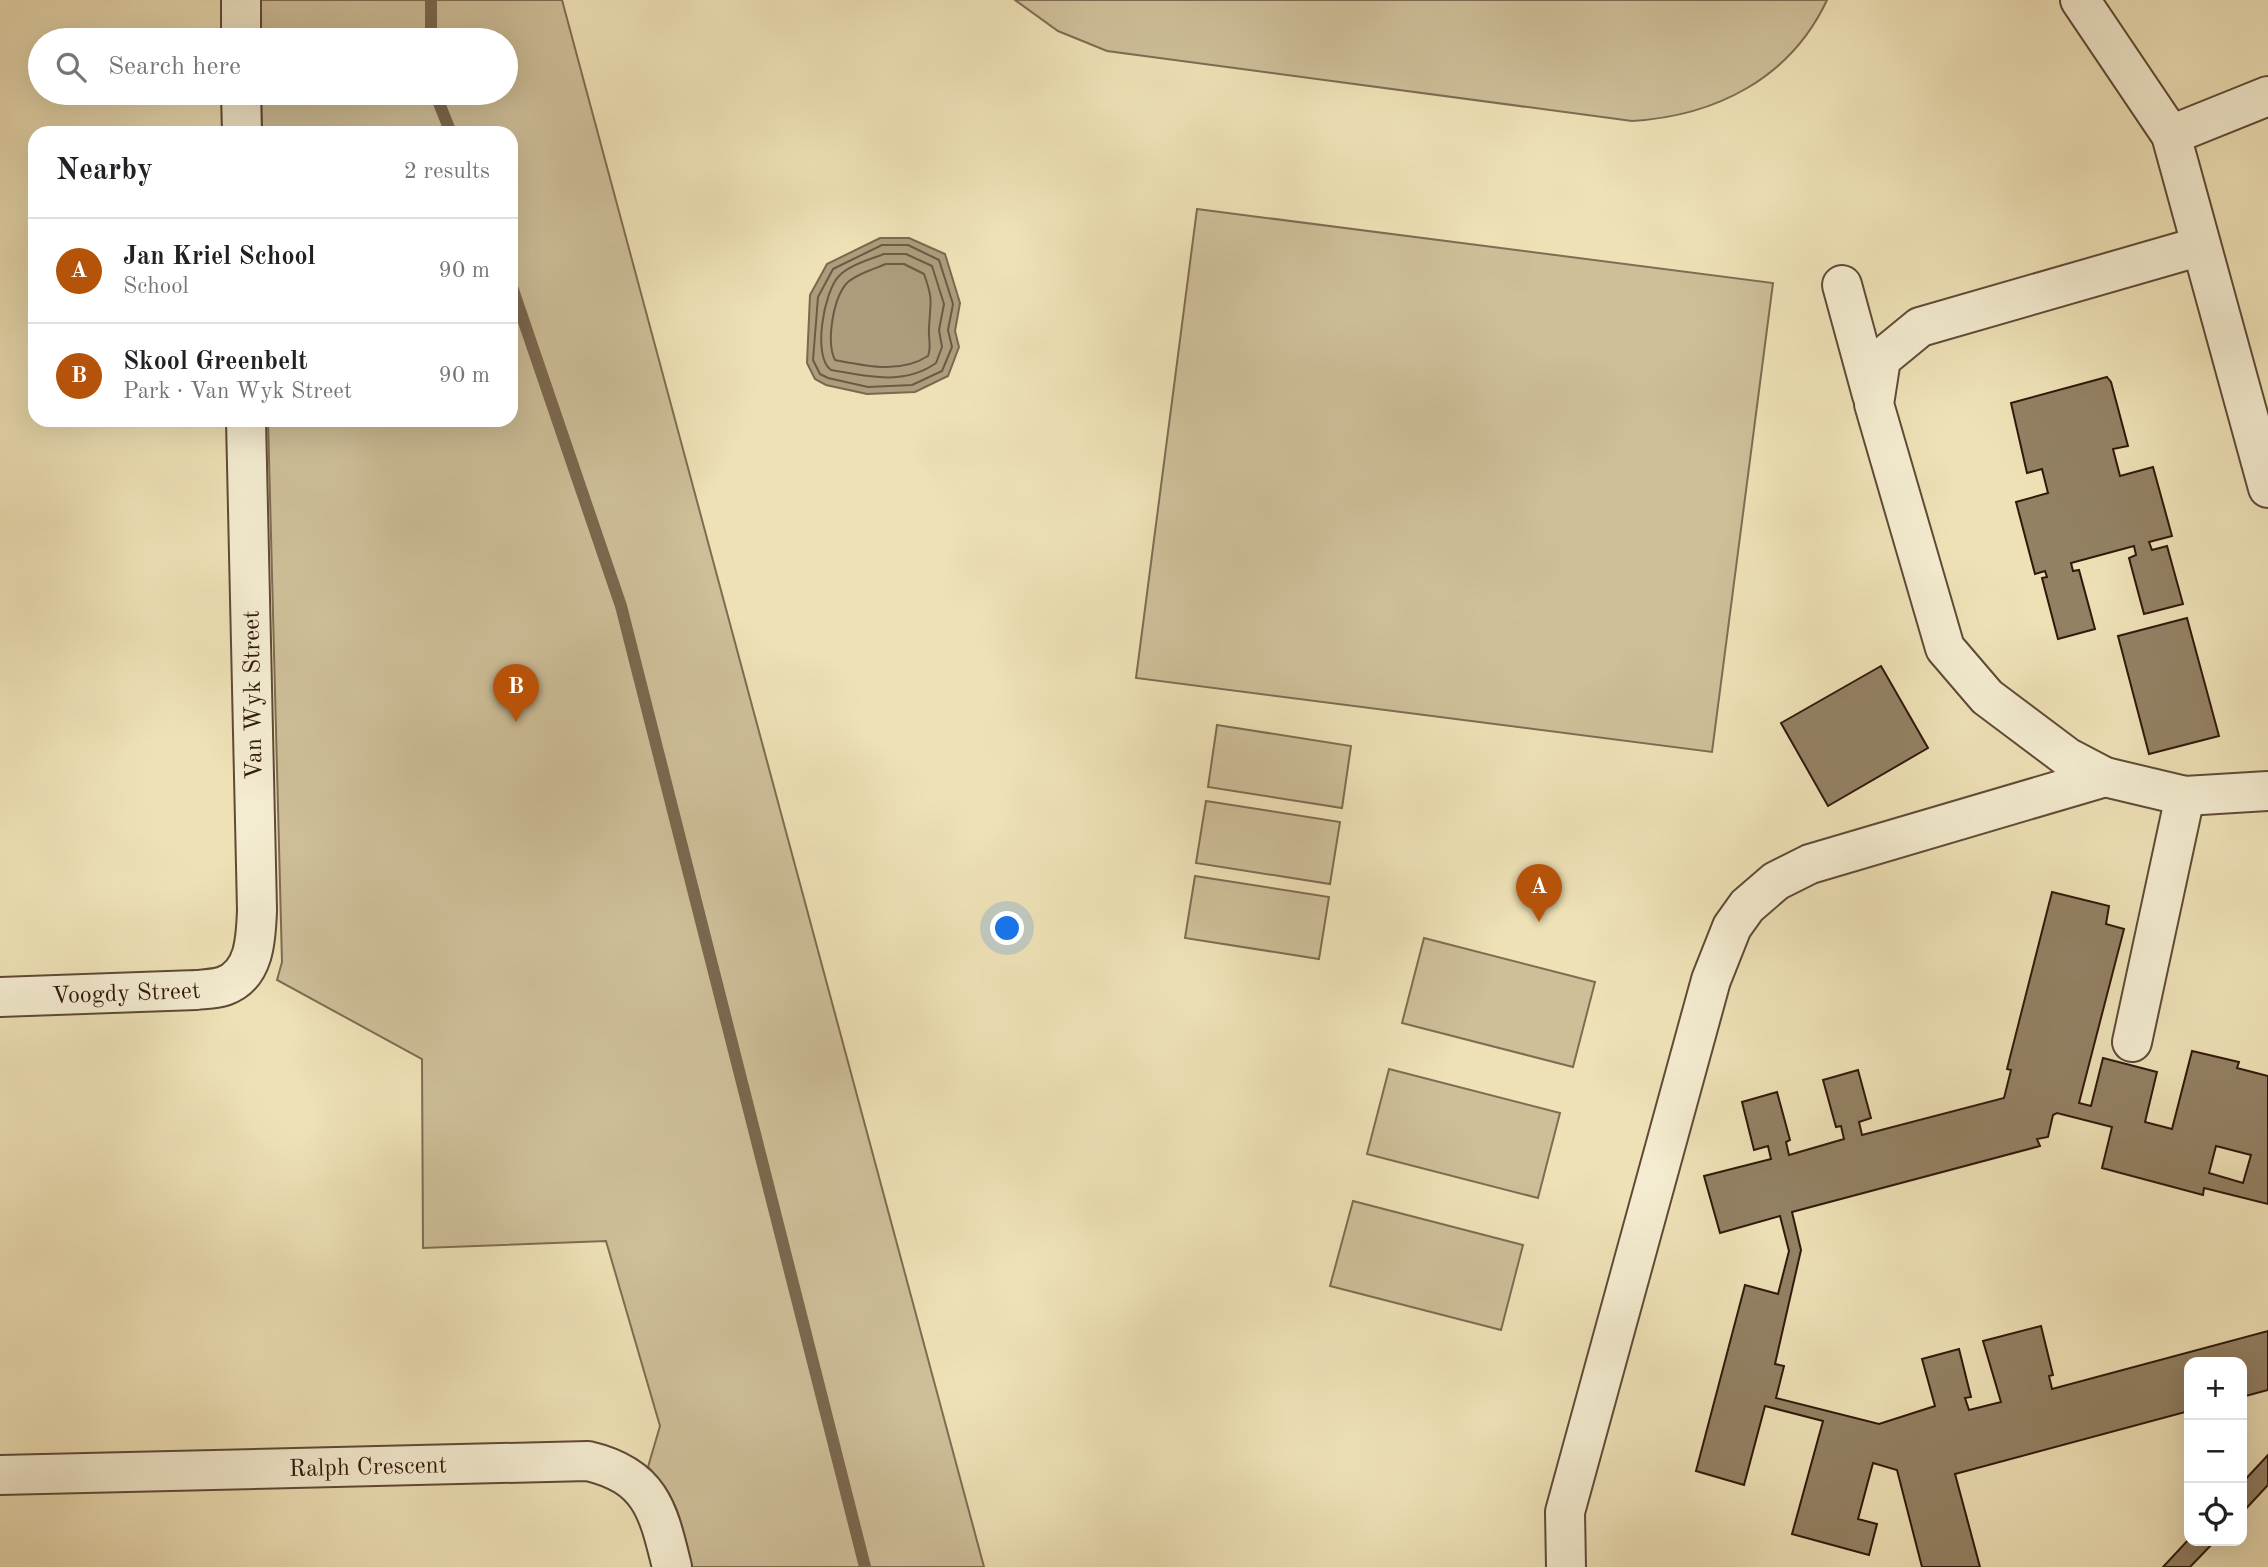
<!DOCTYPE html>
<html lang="en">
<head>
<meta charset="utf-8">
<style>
  body { margin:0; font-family:"Old Standard TT",serif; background:#f6f6f6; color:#202124 }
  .controls { position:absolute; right:21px; bottom:21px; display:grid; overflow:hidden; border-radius:14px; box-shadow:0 7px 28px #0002 }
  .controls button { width:63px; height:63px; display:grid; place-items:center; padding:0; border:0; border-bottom:2px solid #e0e0e0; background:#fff; color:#202124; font:35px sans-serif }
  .you { position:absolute; left:1008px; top:929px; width:24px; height:24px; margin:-18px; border:5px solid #fff; border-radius:50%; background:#1a73e8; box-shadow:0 0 0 10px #1a73e833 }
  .badge { display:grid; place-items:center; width:46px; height:46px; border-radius:50%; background:#b45309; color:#fff; font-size:23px; font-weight:700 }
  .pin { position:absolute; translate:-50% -58px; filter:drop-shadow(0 2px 4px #0008) }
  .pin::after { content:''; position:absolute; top:37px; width:24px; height:21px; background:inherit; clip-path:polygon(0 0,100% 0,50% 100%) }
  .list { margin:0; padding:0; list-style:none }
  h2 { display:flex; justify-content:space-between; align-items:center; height:91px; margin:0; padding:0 28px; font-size:30px }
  h2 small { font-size:23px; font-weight:400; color:#757577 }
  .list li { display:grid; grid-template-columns:46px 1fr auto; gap:21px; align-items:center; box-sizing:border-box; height:105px; padding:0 28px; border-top:2px solid #e0e0e0 }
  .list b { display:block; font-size:26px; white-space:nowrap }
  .list p { margin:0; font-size:23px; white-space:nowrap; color:#757577 }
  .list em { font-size:23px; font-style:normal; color:#757577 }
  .icon { flex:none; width:38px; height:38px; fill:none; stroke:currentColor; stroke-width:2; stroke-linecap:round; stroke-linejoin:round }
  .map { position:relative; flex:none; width:2268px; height:1567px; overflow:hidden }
  .search { position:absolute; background:#fff; box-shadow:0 7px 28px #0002; left:28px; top:28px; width:490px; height:77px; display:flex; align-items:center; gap:18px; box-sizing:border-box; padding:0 24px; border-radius:38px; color:#757577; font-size:26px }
  .panel { position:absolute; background:#fff; box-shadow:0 7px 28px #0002; left:28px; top:126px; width:490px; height:301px; border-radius:21px }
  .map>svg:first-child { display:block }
</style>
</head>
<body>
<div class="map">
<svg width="2268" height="1567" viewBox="0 0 2268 1567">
  <rect width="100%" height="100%" fill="#eee1b6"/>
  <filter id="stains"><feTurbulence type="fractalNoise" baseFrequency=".00286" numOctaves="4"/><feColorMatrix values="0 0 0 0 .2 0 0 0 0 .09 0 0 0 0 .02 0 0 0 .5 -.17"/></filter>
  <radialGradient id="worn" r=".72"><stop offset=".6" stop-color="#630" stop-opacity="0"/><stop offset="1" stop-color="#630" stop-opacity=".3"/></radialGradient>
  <!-- green -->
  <g fill="#cebf99" stroke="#7f6c52" stroke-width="2">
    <path d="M259 0H562L984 1567H692C682 1525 679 1498 648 1467L660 1426 606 1241 423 1248 422 1059 277 980 282 962 268 420H511V133H262L261 93H506V40H260Z"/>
    <path d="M1015 0H1827C1790 79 1715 116 1632 121L1107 51 1058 31Z"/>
    <polygon points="1197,209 1773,283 1712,752 1136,678"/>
    <polygon points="1217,725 1351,746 1342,808 1208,787"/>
    <polygon points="1206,801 1340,822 1330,884 1196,863"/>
    <polygon points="1195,876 1329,897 1319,959 1185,938"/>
    <polygon points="1424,938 1595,982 1573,1067 1402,1023"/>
    <polygon points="1389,1069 1560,1113 1538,1198 1367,1154"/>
    <polygon points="1353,1201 1523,1245 1501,1330 1330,1286"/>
  </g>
  <!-- water -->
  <polygon fill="#ad9d7c" stroke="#7b684f" stroke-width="2" points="880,238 909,238 945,254 960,303 955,331 959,347 948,376 915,392 867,394 826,385 815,379 807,363 810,295 827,264"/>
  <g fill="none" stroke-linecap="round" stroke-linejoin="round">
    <!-- shore -->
    <g stroke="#6e5a44" stroke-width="2">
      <polygon points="882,245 908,245 939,260 953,304 948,330 952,347 942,371 912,385 868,387 828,378 820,374 813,360 818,297 833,269"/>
      <path d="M884 254H906L932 266 944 304 939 330 942 347 936 363C904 386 866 376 831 370 812 357 824 291 839 276 849 265 871 259 884 254Z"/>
      <path d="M886 264H904L924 274C934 302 930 301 929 329 928 340 932 345 928 356 900 374 866 366 835 360 826 342 833 300 846 284 854 275 874 269 886 264Z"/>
    </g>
    <!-- stream -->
    <g stroke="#7b684f" stroke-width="12">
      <polyline points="431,40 431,0"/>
      <polyline points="435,93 451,133"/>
      <polyline points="511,284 621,606 865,1567"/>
    </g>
  </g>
  <!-- building -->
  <g fill="#938164" stroke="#30180b" stroke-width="2" fill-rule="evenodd">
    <polygon points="2107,377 2111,382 2128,446 2113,449 2120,476 2153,467 2172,536 2149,542 2152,550 2167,546 2183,604 2144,614 2129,558 2136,555 2134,546 2071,563 2073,571 2079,570 2095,629 2058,639 2042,578 2047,577 2045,571 2035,574 2016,502 2048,493 2042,469 2027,473 2011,403"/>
    <polygon points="2187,618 2219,736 2149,754 2118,636"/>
    <polygon points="1881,666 1928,748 1828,806 1781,723"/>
    <path d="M2052 892 2109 906 2106 924 2124 929 2079 1103 2091 1106 2103 1058 2157 1072 2145 1122 2172 1129 2192 1051 2239 1062 2237 1068 2268 1076V1204L2204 1188 2203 1195 2102 1168 2112 1127 2057 1113 2053 1115 2048 1137 2037 1139 2040 1146 1792 1212 1801 1250 1775 1364 1784 1366 1776 1398 1879 1424 1935 1406 1922 1359 1959 1349 1971 1397 1965 1398 1969 1410 2001 1402 1983 1341 2041 1326 2053 1375 2049 1376 2052 1389 2268 1331V1390L2242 1397V1362H2189V1411L1955 1474 1980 1567H1922L1897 1470 1873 1463 1858 1519 1877 1524 1869 1555 1792 1534 1823 1421 1765 1406 1744 1485 1696 1471 1745 1285 1778 1294 1789 1251 1780 1216 1720 1233 1704 1176 1771 1159 1768 1146 1754 1150 1742 1102 1777 1092 1790 1140 1786 1142 1789 1155 1844 1139 1841 1126 1836 1127 1823 1080 1858 1070 1871 1118 1859 1122 1862 1135 2004 1098 2011 1070 2007 1069ZM2216 1146 2251 1155 2243 1183 2209 1173Z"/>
    <polygon points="2268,1455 2268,1485 2242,1513 2242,1483"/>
    <polygon points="2189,1539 2215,1541 2190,1567 2163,1567"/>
  </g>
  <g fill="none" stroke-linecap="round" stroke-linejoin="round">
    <!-- minor casing -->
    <g stroke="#604a36" stroke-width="42">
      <g id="minor">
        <polyline points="241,0 241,40"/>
        <polyline points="2080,0 2171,135 2268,488"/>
        <polyline points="241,93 242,133"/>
        <polyline points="2171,135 2268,96"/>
        <polyline points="2201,246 1920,327 1881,359 1874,404 1945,648 1987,697 2067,757 2105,777 2185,796 2268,791"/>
        <polyline points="1842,285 1872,395"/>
        <path id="s1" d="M0 997 196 990C205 989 216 989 224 986 255 975 256 938 257 910L246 420"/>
        <polyline points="2132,1042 2185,796"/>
        <path id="s2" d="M0 1475 588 1461C651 1476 658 1510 672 1567"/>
        <polyline points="1566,1567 1565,1512 1711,980 1732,927 1747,906 1776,881 1810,864 2105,777"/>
      </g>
    </g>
    <!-- minor -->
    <use href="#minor" stroke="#f4ecd0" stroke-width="38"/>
  </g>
  <g text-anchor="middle" stroke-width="7" stroke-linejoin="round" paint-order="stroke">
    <!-- street labels -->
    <g font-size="24" fill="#30180b" stroke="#f4ecd0">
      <text transform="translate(252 695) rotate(-91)" y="8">Van Wyk Street</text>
      <text dy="8" stroke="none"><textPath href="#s1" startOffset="126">Voogdy Street</textPath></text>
      <text dy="8" stroke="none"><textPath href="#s2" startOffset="368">Ralph Crescent</textPath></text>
    </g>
  </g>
  <rect width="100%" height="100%" filter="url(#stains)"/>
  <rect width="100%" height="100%" fill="url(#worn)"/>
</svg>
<div class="controls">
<button>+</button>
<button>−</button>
<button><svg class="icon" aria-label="locate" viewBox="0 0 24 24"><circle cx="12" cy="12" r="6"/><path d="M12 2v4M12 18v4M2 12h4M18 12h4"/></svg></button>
</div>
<div class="you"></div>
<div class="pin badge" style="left:1539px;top:922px">A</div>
<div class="pin badge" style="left:516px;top:722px">B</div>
<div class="search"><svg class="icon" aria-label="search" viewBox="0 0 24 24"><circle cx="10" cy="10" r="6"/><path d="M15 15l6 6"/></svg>Search here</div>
<section class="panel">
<h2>Nearby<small>2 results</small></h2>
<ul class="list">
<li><span class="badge">A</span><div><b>Jan Kriel School</b><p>School</p></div><em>90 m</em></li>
<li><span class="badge">B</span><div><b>Skool Greenbelt</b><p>Park · Van Wyk Street</p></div><em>90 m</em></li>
</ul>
</section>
</div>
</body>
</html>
